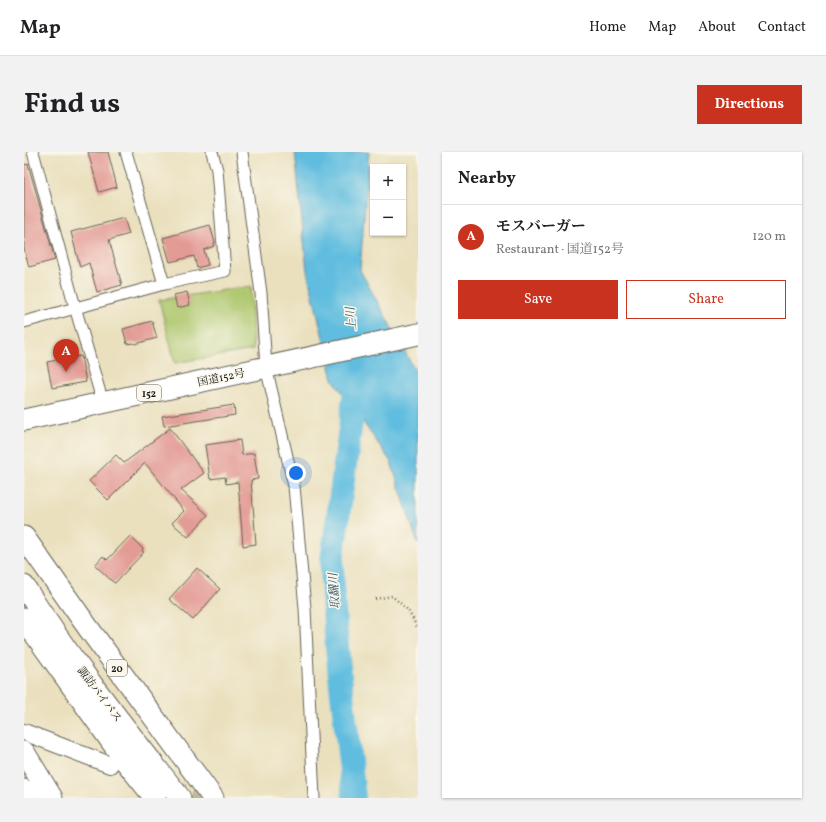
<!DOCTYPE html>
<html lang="en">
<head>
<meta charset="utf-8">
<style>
  body { margin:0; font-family:Vollkorn,"Noto Serif JP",serif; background:#f2f2f2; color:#202124 }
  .controls { position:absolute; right:12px; top:12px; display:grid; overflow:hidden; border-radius:0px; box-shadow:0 1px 3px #0004 }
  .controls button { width:36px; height:36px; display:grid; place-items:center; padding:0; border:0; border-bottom:1px solid #e0e0e0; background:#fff; color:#202124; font:20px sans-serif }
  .you { position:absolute; left:272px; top:321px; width:14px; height:14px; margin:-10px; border:3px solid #fff; border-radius:50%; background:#1a73e8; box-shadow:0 0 0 6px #1a73e833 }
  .badge { display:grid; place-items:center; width:26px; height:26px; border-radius:50%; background:#c8321e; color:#fff; font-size:13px; font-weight:700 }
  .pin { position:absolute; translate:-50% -33px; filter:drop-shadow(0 1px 2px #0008) }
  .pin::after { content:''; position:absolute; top:21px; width:14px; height:12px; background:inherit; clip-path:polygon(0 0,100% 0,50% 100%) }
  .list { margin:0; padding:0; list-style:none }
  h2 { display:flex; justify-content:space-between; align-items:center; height:52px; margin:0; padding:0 16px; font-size:17px }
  h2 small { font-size:13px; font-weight:400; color:#757577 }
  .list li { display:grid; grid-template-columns:26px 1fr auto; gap:12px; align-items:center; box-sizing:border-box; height:64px; padding:0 16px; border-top:1px solid #e0e0e0 }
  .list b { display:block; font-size:15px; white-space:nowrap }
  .list p { margin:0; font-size:13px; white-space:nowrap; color:#757577 }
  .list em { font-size:13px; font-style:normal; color:#757577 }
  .actions { display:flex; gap:8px; padding:12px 16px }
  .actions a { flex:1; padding:9px 0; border:1px solid #c8321e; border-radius:0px; text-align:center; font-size:14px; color:#c8321e }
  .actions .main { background:#c8321e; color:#fff }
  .map { position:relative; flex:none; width:394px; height:646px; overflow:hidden; border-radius:0px }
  header { display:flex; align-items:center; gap:24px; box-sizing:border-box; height:56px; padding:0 20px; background:#fff; border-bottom:1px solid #e0e0e0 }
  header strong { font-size:19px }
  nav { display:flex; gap:22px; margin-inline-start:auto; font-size:14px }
  .intro { display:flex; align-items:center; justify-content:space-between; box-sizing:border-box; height:96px; padding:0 24px }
  h1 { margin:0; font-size:28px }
  .button { padding:10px 18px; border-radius:0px; background:#c8321e; color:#fff; font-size:14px; font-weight:700 }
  main { display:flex; gap:24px; padding:0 24px }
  aside { flex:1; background:#fff; border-radius:0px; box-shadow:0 1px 3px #0004 }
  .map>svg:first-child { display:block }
</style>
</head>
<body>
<header>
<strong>Map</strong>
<nav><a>Home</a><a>Map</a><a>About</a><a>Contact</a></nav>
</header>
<div class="intro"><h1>Find us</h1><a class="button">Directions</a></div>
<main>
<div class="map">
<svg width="394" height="646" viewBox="0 0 394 646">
  <rect width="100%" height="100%" fill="#fbf7ec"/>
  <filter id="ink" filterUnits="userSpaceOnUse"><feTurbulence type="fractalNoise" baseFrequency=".025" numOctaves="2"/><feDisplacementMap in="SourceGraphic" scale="8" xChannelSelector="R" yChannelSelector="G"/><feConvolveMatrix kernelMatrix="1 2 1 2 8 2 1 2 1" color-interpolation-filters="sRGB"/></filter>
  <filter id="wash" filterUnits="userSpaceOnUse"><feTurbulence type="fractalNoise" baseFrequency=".012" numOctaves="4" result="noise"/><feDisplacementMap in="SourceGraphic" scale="16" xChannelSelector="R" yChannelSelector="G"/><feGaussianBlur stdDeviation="0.9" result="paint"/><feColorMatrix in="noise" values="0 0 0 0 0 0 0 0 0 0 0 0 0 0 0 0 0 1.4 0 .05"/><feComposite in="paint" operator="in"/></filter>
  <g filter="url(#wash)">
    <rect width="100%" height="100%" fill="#eae0be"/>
    <!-- green -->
    <polygon fill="#aec76d" stroke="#657244" points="227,134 229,198 151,211 135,148"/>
    <!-- water -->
    <polygon fill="#61bddf" stroke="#3e6c7e" points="271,0 345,0 336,118 394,224 394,392 367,310 309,227 283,119"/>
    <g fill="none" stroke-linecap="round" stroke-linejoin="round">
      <!-- river -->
      <path stroke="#61bddf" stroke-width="24" d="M330 646C322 568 309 487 308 409L332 232"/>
    </g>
    <g id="blocks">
      <!-- building -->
      <g fill="#e39c95">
        <polygon points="64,0 84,0 93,35 75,40"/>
        <polygon points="4,12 31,108 5,115 0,96 0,13"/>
        <polygon points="100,66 105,82 85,88 98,133 73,140 65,111 56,115 47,80"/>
        <polygon points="186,73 191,91 190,91 190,94 180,98 184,113 173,116 170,104 146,110 139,86"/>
        <polygon points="163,140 166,153 153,156 150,143"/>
        <polygon points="128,169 133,186 111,192 110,191 103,192 99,177"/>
        <polygon points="46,197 48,205 57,204 62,230 28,236 23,210 38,207 36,199"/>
        <polygon points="210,253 211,263 140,274 138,264"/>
        <polygon points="146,276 180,321 157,338 184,363 164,385 148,371 160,359 121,311 84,348 65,329 92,303 100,311"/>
        <polygon points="216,288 218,303 230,301 234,327 227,328 232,392 219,394 214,330 202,332 201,325 186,327 181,293"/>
        <polygon points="106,384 119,397 118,399 120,400 91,431 89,430 71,413 79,404 83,408"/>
        <polygon points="173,416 196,437 169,468 145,447"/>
      </g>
    </g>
  </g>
  <g filter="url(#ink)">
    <use href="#blocks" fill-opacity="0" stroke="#646155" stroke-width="1"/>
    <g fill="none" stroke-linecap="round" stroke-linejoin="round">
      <!-- secondary-tunnel -->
      <polyline stroke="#c1b99e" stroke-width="16" stroke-dasharray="16 8" stroke-linecap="butt" points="145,635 176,646"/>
      <!-- street casing -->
      <g stroke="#646155" stroke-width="13">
        <g id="street">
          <polyline points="9,0 51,155 79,251"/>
          <polyline points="102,0 140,132"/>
          <polyline points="218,0 237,141 242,215 270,334 281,456 290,646"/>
          <polyline points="0,170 140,132 201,119 193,18 188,0"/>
        </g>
      </g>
      <!-- secondary casing -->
      <g stroke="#646155" stroke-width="18">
        <polyline id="secondary" points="0,580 86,613"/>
      </g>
      <!-- highway casing -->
      <g stroke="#646155" stroke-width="23">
        <g id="highway">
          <polyline points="0,268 394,182"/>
          <polyline points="0,385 65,477 189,646"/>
          <path d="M0 434C47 509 102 577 156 646"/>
          <polyline points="0,467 102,610 131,646"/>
          <polyline points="0,600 28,646"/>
          <polyline points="0,638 5,646"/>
        </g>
      </g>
      <!-- path -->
      <polyline stroke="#646155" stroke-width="2.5" stroke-dasharray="1 3" stroke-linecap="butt" points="351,447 368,444 384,458 394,477"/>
      <!-- street -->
      <use href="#street" stroke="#fff" stroke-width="11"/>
      <!-- secondary -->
      <use href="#secondary" stroke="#fff" stroke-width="16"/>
      <!-- highway -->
      <use href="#highway" stroke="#fff" stroke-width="21"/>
    </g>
  </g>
  <g text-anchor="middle" stroke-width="3" stroke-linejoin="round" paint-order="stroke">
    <!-- shield labels -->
    <g fill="#fbf7ec" stroke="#5f5e5a" stroke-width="1">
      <rect x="113" y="233" width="24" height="16" rx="3"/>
      <rect x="83" y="508" width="20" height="16" rx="3"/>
    </g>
    <g font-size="10" font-weight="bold" fill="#1c1c1c">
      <text x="125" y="245">152</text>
      <text x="93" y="520">20</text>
    </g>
    <!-- street labels -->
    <g font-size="11" fill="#1c1c1c" stroke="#fbf7ec">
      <text transform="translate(197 225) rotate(-12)" y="4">国道152号</text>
      <text transform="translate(76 542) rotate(53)" y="4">諏訪バイパス</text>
    </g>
    <!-- water labels -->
    <g font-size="12" font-style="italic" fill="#385c6a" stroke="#fbf7ec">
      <text transform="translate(327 167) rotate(-95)" y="4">上川</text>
      <text transform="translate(310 439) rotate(-94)" y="4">取飜川</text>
    </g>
  </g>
</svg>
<div class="controls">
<button>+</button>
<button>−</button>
</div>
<div class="you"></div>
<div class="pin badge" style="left:42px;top:220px">A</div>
</div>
<aside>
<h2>Nearby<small></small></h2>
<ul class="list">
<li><span class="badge">A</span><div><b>モスバーガー</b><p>Restaurant · 国道152号</p></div><em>120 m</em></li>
</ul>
<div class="actions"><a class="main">Save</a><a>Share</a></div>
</aside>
</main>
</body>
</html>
